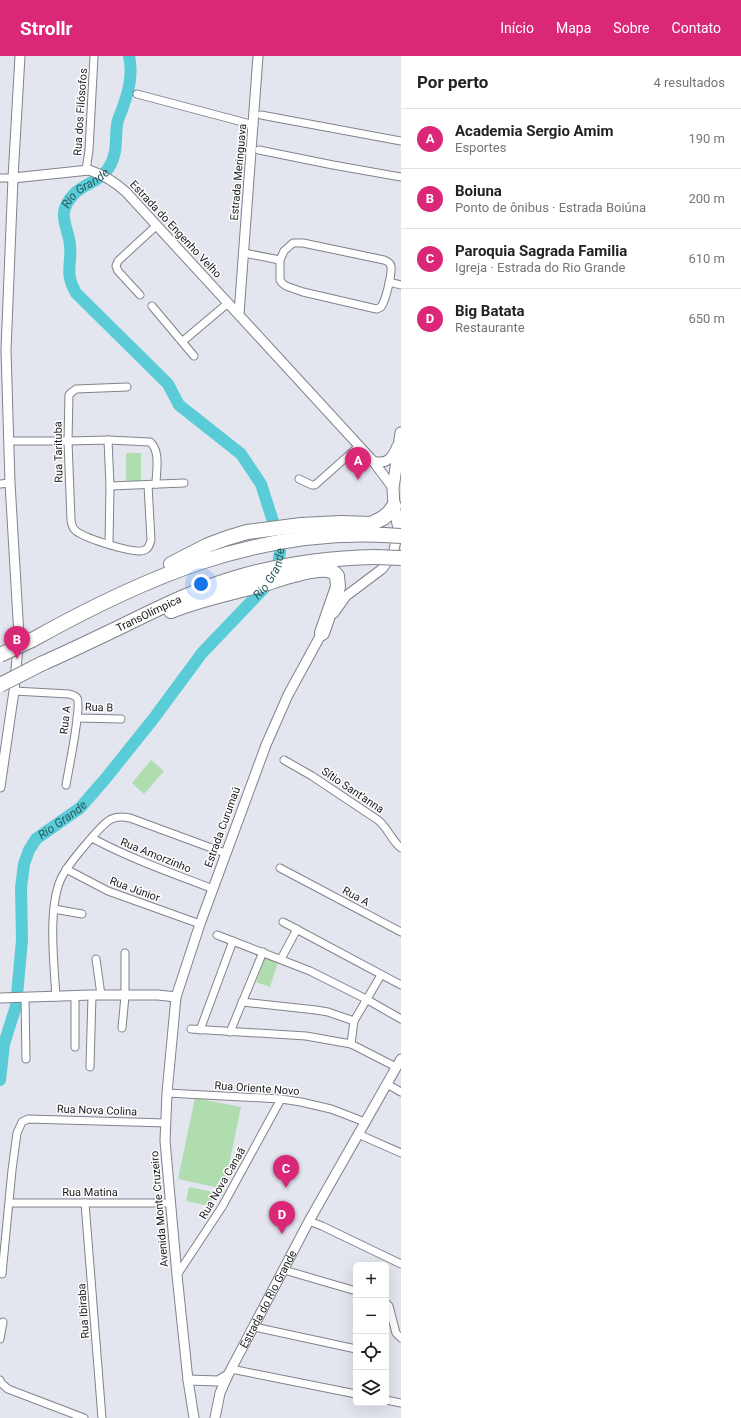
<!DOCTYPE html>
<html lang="pt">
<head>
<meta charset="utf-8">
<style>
  body { margin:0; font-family:Roboto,sans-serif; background:#f2f2f2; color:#222 }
  .controls { position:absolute; right:12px; bottom:12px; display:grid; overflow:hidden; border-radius:6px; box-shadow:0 4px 16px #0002 }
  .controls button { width:36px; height:36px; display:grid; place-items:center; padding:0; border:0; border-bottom:1px solid #e0e0e0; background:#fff; color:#222; font:20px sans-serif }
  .you { position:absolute; left:201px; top:528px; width:14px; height:14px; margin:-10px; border:3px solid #fff; border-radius:50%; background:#1a73e8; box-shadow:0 0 0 6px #1a73e833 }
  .badge { display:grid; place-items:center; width:26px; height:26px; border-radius:50%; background:#db2777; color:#fff; font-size:13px; font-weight:700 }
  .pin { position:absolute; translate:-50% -33px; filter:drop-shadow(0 1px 2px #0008) }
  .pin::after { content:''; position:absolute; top:21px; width:14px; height:12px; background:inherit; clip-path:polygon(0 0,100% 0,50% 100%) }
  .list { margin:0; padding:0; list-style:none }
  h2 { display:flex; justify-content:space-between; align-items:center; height:52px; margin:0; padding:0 16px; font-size:17px }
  h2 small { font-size:13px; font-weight:400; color:#767676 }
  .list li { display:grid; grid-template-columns:26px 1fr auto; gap:12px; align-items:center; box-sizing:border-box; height:60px; padding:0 16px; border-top:1px solid #e0e0e0 }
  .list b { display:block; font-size:15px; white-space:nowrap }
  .list p { margin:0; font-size:13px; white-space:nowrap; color:#767676 }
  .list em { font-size:13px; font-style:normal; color:#767676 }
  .icon { flex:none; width:22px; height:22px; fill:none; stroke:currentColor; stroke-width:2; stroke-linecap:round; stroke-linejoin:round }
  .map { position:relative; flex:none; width:401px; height:1362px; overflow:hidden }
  header { display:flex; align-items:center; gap:24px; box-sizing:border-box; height:56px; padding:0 20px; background:#db2777; color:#fff }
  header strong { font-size:19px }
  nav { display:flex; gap:22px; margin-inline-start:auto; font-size:14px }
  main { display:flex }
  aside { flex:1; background:#fff }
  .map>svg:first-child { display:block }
</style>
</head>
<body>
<header>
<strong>Strollr</strong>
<nav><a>Início</a><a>Mapa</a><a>Sobre</a><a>Contato</a></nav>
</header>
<main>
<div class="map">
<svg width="401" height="1362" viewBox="0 0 401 1362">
  <rect width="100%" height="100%" fill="#e3e5ef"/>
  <!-- green -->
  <g fill="#afddaf">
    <rect x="126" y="397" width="15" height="28"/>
    <polygon points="151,704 164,715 144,738 132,727"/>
    <polygon points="265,902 278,906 270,931 256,926"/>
    <polygon points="195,1042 241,1051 224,1133 178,1123"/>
    <polygon points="189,1131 213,1136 210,1150 186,1145"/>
  </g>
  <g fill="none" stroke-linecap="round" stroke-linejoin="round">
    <!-- river -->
    <path stroke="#59ccd7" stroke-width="12" id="s1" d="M0 1024 4 988 16 950 22 884 21 832 24 808 29 794 36 783 80 752 106 722 154 662 202 597 266 530 278 509 280 496 279 484 261 428 241 398 179 349 168 328 76 237C64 216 72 210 70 189 68 169 55 158 74 138 84 128 100 125 108 113 118 98 115 85 117 68 118 63 121 56 123 51 129 34 133 18 129 0"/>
    <!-- minor casing -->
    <g stroke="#81838c" stroke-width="9">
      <g id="minor">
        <polyline points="137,38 254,69"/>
        <polyline points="261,59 401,85"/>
        <polyline points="259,94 333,109 401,121"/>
        <polyline points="86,114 89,94 94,0"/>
        <polyline points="0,122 13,122"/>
        <path d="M293 187H303L384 204C387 205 390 207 391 210 392 218 386 244 381 251L377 253 372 252 303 236 286 230 282 227 280 224V204L284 195Z"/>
        <polyline points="244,197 280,204"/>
        <polyline points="389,226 401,229"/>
        <polyline points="140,239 118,215 116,210 118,205 156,170"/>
        <polyline points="152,250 194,300"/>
        <polyline points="183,285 228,247"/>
        <path d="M127 331 76 333 72 336 69 339 68 385 71 464C72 469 72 472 76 475 85 482 135 499 145 494 149 492 150 488 151 484L148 429"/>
        <polyline points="108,384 110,430 109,488"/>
        <path d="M10 385H68L108 384 150 386C161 395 156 416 156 428"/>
        <polyline points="299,423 312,429 315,429 359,390"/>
        <polyline points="0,428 10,427"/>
        <polyline points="110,430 184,427"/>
        <path d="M14 635 69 638C72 639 75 639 77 642 82 650 68 716 66 729"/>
        <polyline points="77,662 121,663"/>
        <path d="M284 704 312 720 378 764C388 772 391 784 401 792"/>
        <path d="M92 782C131 803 172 817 213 833"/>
        <polyline points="280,812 401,876"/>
        <polyline points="66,813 108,835 200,868"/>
        <polyline points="54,853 82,858"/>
        <polyline points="283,866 401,929"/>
        <polyline points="217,879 310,915 366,943 401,963"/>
        <polyline points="96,903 101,939"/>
        <polyline points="281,903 297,873"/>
        <polyline points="75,940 75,991"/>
        <path d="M56 941C54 908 48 855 60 825 66 810 83 792 94 779 106 766 111 758 130 762L225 797"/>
        <polyline points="25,942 26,1003"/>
        <polyline points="242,946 316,954 328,956 354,965"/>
        <polyline points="122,972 125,940 125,897"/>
        <polyline points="191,973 306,980 351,988 396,1011"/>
        <polyline points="200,974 233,885"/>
        <polyline points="230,976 263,896"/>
        <polyline points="351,988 354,965 381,919"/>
        <polyline points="90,1011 92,939"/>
        <polyline points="387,1028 401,1036"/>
        <polyline points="167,1037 281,1043 301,1046 331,1053 365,1066"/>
        <polyline points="358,1078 401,1097"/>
        <polyline points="10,1147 171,1147"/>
        <polyline points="85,1147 102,1362"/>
        <polyline points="309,1165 322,1170 401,1208"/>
        <polyline points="284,1214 356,1235"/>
        <polyline points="2,1218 12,1114 17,1077 22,1066 28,1063 166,1067"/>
        <polyline points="177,1219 222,1151 281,1043"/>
        <polyline points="386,1247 389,1250 396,1277 401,1282"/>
        <polyline points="254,1271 356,1293"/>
        <polyline points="0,1283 3,1266"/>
        <polyline points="231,1313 356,1338"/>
        <polyline points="0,1324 1,1327 8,1333 84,1362"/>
        <polyline points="386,1344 401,1347"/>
      </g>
    </g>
    <!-- tertiary casing -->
    <g stroke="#81838c" stroke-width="11">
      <g id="tertiary">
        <path d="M13 122 89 114C104 119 115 126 126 136L373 405 393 432"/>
        <polyline points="239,258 258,0"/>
        <path d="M373 405C387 409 392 402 397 390"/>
        <polyline points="334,557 346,540 382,513 393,498 398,476"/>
        <polyline points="0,731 14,635 19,580 10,427 6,294 13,122 20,0"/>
        <polyline points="0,942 92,939 158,939 176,941"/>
        <polyline points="188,1324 218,1325 228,1319"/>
        <polyline points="194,1362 188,1324 177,1219 165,1085 167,1037 176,941 200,868 266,689 288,639 324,573"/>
        <path id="s2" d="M215 1362 220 1337 228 1319 309 1165 401 1003"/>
      </g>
    </g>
    <!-- secondary casing -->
    <g stroke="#81838c" stroke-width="13">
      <polyline id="secondary" points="401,377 393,432 394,450 401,481"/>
    </g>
    <!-- motorway casing -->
    <g stroke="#81838c" stroke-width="16">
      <g id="motorway">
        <polyline points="171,508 208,489 227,482 247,476 301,469 341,467 371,468 383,462 389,457 394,450"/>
        <path d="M171 555C200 543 231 537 261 529 278 524 310 512 327 514 331 514 334 516 337 520L338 531 322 577"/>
        <path d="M32 584C143 522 255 473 384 479"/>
        <path id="s3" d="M41 608C66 597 91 585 116 573 157 553 198 532 242 520 285 508 330 502 375 501"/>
      </g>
    </g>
    <!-- minor -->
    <use href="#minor" stroke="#fff" stroke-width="7"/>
    <!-- tertiary -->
    <use href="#tertiary" stroke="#fff" stroke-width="9"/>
    <!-- secondary -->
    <use href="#secondary" stroke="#fff" stroke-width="11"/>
    <!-- motorway -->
    <use href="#motorway" stroke="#fff" stroke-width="14"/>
    <!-- motorway-bridge casing -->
    <g stroke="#81838c" stroke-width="16" stroke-linecap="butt">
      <g id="motorway-bridge">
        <polyline points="384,479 401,480"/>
        <polyline points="375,501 401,502"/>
        <polyline points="0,599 32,584"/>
        <polyline points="0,629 41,608"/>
      </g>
    </g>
    <!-- motorway-bridge -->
    <use href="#motorway-bridge" stroke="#fff" stroke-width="14"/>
  </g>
  <g text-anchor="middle" stroke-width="3" stroke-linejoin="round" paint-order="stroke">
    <!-- street labels -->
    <g font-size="11" fill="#1a1a1e" stroke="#fff">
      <text transform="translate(80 56) rotate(-86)" y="4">Rua dos Filósofos</text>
      <text transform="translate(238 116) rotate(-85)" y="4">Estrada Meringuava</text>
      <text transform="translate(176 173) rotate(47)" y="4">Estrada do Engenho Velho</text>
      <text transform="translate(58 396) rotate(-91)" y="4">Rua Tarituba</text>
      <text dy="4" stroke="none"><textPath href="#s3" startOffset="119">TransOlímpica</textPath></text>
      <text transform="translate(99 651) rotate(2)" y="4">Rua B</text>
      <text transform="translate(65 664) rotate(-83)" y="4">Rua A</text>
      <text transform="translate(353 734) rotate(34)" y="4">Sítio Sant'anna</text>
      <text transform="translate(222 771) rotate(-70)" y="4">Estrada Curumaú</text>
      <text transform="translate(156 799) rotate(22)" y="4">Rua Amorzinho</text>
      <text transform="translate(135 833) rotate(20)" y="4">Rua Júnior</text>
      <text transform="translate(356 840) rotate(28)" y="4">Rua A</text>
      <text transform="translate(257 1032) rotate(4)" y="4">Rua Oriente Novo</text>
      <text transform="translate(97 1054) rotate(2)" y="4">Rua Nova Colina</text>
      <text transform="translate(222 1127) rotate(-60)" y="4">Rua Nova Canaã</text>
      <text x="90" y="1140">Rua Matina</text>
      <text transform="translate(159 1153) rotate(-95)" y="4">Avenida Monte Cruzeiro</text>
      <text dy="4" stroke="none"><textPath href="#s2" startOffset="131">Estrada do Rio Grande</textPath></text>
      <text transform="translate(83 1255) rotate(-94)" y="4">Rua Ibiraba</text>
    </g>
    <!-- water labels -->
    <g font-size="12" font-style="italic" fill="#295a5f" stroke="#fff">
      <text dy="4" stroke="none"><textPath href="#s1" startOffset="1083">Rio Grande</textPath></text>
      <text dy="4" stroke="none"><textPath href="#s1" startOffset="603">Rio Grande</textPath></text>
      <text dy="4" stroke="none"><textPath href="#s1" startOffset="279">Rio Grande</textPath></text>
    </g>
  </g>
</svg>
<div class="controls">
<button>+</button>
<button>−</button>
<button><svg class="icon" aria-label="locate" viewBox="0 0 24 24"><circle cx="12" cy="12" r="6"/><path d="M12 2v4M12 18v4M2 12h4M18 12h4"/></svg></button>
<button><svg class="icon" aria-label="layers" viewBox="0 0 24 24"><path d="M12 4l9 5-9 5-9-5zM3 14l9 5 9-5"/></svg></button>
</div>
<div class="you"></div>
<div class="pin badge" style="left:358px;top:424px">A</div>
<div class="pin badge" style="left:17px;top:603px">B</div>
<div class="pin badge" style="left:286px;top:1132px">C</div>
<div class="pin badge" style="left:282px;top:1178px">D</div>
</div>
<aside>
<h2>Por perto<small>4 resultados</small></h2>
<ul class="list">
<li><span class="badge">A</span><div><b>Academia Sergio Amim</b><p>Esportes</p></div><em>190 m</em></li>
<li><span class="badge">B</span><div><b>Boiuna</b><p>Ponto de ônibus · Estrada Boiúna</p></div><em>200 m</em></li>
<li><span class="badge">C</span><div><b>Paroquia Sagrada Familia</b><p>Igreja · Estrada do Rio Grande</p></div><em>610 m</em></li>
<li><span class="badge">D</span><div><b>Big Batata</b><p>Restaurante</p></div><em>650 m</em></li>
</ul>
</aside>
</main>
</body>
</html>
